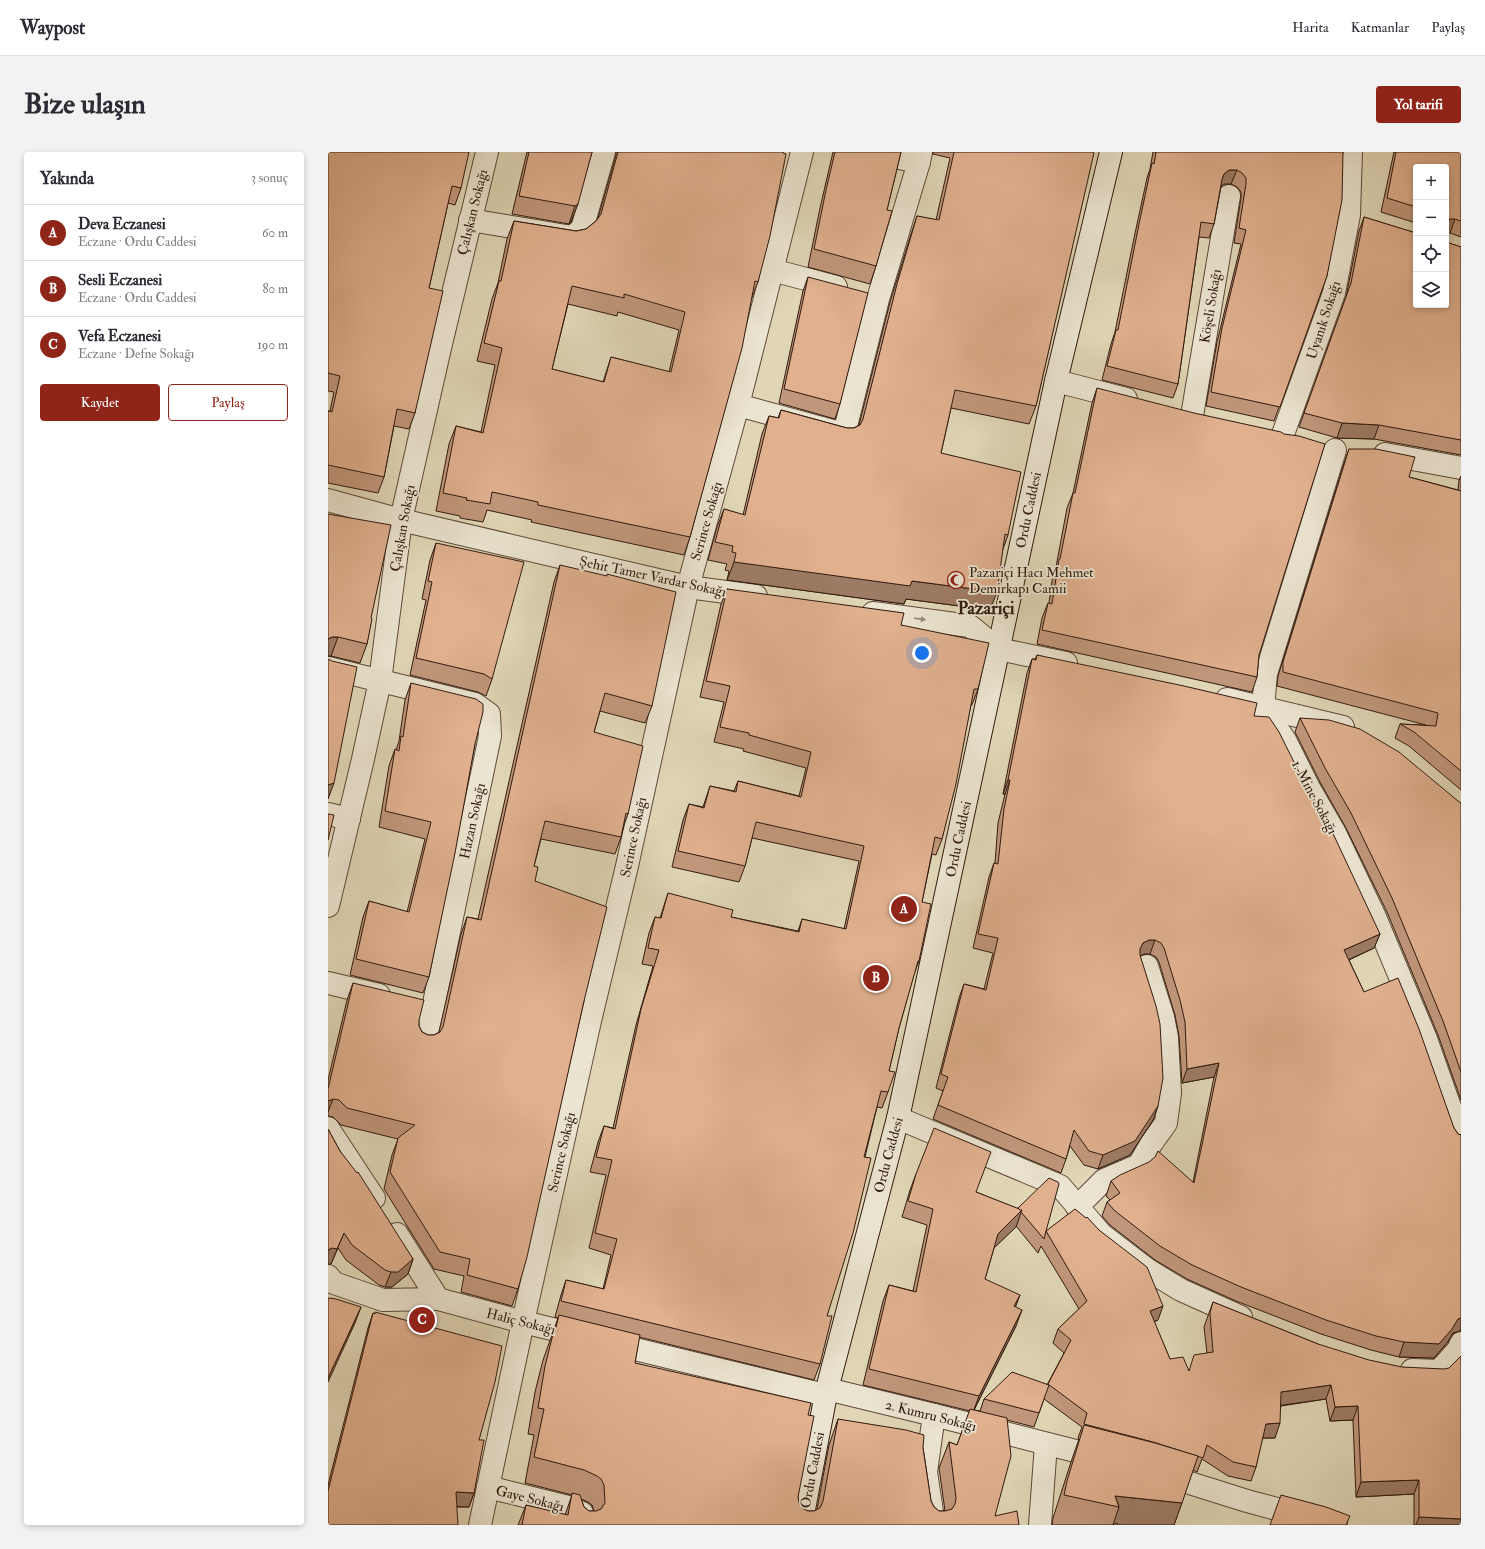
<!DOCTYPE html>
<html lang="tr">
<head>
<meta charset="utf-8">
<style>
  body { margin:0; font-family:"IM FELL Double Pica",serif; background:#f2f2f3; color:#2b2b33 }
  .controls { position:absolute; right:12px; top:12px; display:grid; overflow:hidden; border-radius:4px; box-shadow:0 2px 6px #0003 }
  .controls button { width:36px; height:36px; display:grid; place-items:center; padding:0; border:0; border-bottom:1px solid #e1e1e2; background:#fff; color:#2b2b33; font:20px sans-serif }
  .you { position:absolute; left:594px; top:501px; width:14px; height:14px; margin:-10px; border:3px solid #fff; border-radius:50%; background:#1a73e8; box-shadow:0 0 0 6px #1a73e833 }
  .badge { display:grid; place-items:center; width:26px; height:26px; border-radius:50%; background:#8f2418; color:#fff; font-size:13px; font-weight:700 }
  .pin { position:absolute; translate:-50% -50%; border:2px solid #fff; box-shadow:0 1px 4px #0006 }
  .list { margin:0; padding:0; list-style:none }
  h2 { display:flex; justify-content:space-between; align-items:center; height:52px; margin:0; padding:0 16px; font-size:17px }
  h2 small { font-size:13px; font-weight:400; color:#7c7c81 }
  .list li { display:grid; grid-template-columns:26px 1fr auto; gap:12px; align-items:center; box-sizing:border-box; height:56px; padding:0 16px; border-top:1px solid #e1e1e2 }
  .list b { display:block; font-size:15px; white-space:nowrap }
  .list p { margin:0; font-size:13px; white-space:nowrap; color:#7c7c81 }
  .list em { font-size:13px; font-style:normal; color:#7c7c81 }
  .actions { display:flex; gap:8px; padding:12px 16px }
  .actions a { flex:1; padding:9px 0; border:1px solid #8f2418; border-radius:4px; text-align:center; font-size:14px; color:#8f2418 }
  .actions .main { background:#8f2418; color:#fff }
  .icon { flex:none; width:22px; height:22px; fill:none; stroke:currentColor; stroke-width:2; stroke-linecap:round; stroke-linejoin:round }
  .map { position:relative; flex:none; width:1133px; height:1373px; overflow:hidden; border-radius:4px }
  header { display:flex; align-items:center; gap:24px; box-sizing:border-box; height:56px; padding:0 20px; background:#fff; border-bottom:1px solid #e1e1e2 }
  header strong { font-size:19px }
  nav { display:flex; gap:22px; margin-inline-start:auto; font-size:14px }
  .intro { display:flex; align-items:center; justify-content:space-between; box-sizing:border-box; height:96px; padding:0 24px }
  h1 { margin:0; font-size:28px }
  .button { padding:10px 18px; border-radius:4px; background:#8f2418; color:#fff; font-size:14px; font-weight:700 }
  main { display:flex; gap:24px; padding:0 24px }
  aside { flex:1; background:#fff; border-radius:4px; box-shadow:0 2px 6px #0003 }
  .map>svg:first-child { display:block }
</style>
</head>
<body>
<header>
<strong>Waypost</strong>
<nav><a>Harita</a><a>Katmanlar</a><a>Paylaş</a></nav>
</header>
<div class="intro"><h1>Bize ulaşın</h1><a class="button">Yol tarifi</a></div>
<main>
<aside>
<h2>Yakında<small>3 sonuç</small></h2>
<ul class="list">
<li><span class="badge">A</span><div><b>Deva Eczanesi</b><p>Eczane · Ordu Caddesi</p></div><em>60 m</em></li>
<li><span class="badge">B</span><div><b>Sesli Eczanesi</b><p>Eczane · Ordu Caddesi</p></div><em>80 m</em></li>
<li><span class="badge">C</span><div><b>Vefa Eczanesi</b><p>Eczane · Defne Sokağı</p></div><em>190 m</em></li>
</ul>
<div class="actions"><a class="main">Kaydet</a><a>Paylaş</a></div>
</aside>
<div class="map">
<svg width="1133" height="1373" viewBox="0 0 1133 1373">
  <rect width="100%" height="100%" fill="#e0d6b6"/>
  <filter id="stains"><feTurbulence type="fractalNoise" baseFrequency=".005" numOctaves="4"/><feColorMatrix values="0 0 0 0 .2 0 0 0 0 .09 0 0 0 0 .02 0 0 0 .5 -.17"/></filter>
  <radialGradient id="worn" r=".72"><stop offset=".6" stop-color="#630" stop-opacity="0"/><stop offset="1" stop-color="#630" stop-opacity=".3"/></radialGradient>
  <g fill="none" stroke-linecap="round" stroke-linejoin="round">
    <!-- street casing -->
    <g stroke="#5d4938" stroke-width="24">
      <g id="street">
        <polyline points="541,0 591,10 593,0"/>
        <polyline points="142,68 244,85 254,77 276,0"/>
        <polyline points="444,118 508,135"/>
        <polyline points="728,229 798,247"/>
        <polyline points="410,253 516,282 550,147 591,10"/>
        <polyline points="864,264 901,44"/>
        <polyline points="954,285 1006,141 1021,63 1023,0"/>
        <polyline points="1007,298 938,522 935,556 957,588 981,636 1007,681 1047,765 1098,887 1133,986"/>
        <polyline points="1057,302 1133,316"/>
        <polyline points="0,348 73,368 360,435 428,444"/>
        <polyline points="545,461 642,474 670,497 738,511"/>
        <polyline points="0,516 147,552 161,562 162,584 105,856 97,888"/>
        <polyline points="899,547 1015,575"/>
        <polyline points="0,662 21,667"/>
        <polyline points="0,754 35,607 52,529 73,368 112,196 159,0"/>
        <polyline points="0,831 51,843"/>
        <polyline points="570,966 732,1034 773,1082 820,1118 853,1138 913,1165"/>
        <polyline points="0,976 46,1046"/>
        <polyline points="749,1055 776,1028 811,1013 823,992 838,971 842,941 839,885 835,865 819,814"/>
        <polyline points="69,1082 110,1147 195,1170 497,1243"/>
        <polyline points="0,1124 6,1131 55,1148 110,1147"/>
        <polyline points="1084,1218 1111,1219 1130,1198 1133,1191"/>
        <polyline points="499,1237 606,1263 775,1306"/>
        <polyline points="833,1322 919,1349 1008,1373"/>
        <polyline points="160,1335 244,1356 254,1361 256,1373"/>
        <polyline points="152,1373 195,1170 262,869 299,714 360,435 410,253 474,0"/>
        <polyline points="606,1373 598,1320 606,1263"/>
        <polyline points="712,1373 718,1292"/>
      </g>
    </g>
    <!-- secondary casing -->
    <g stroke="#311a0e" stroke-width="24">
      <polyline id="secondary" points="473,1373 499,1237 570,966 728,229 783,0"/>
    </g>
    <!-- street -->
    <use href="#street" stroke="#ebe4d0" stroke-width="22"/>
    <!-- secondary -->
    <use href="#secondary" stroke="#ebe4d0" stroke-width="22"/>
  </g>
  <!-- wall -->
  <g fill="#c1977b" stroke="#311a0e" fill-rule="evenodd">
    <polygon points="0,0 133,36 127,53 120,51 101,136 87,261 81,277 66,274 56,325 50,341 0,331 0,259 2,259 6,240 0,239"/>
    <polygon points="199,0 264,0 243,70 241,72 184,62"/>
    <path d="M288 0H455L430 130 423 148 362 385 356 403 203 370 204 368 159 358 155 370 132 366V364L108 359 121 292 128 274 153 280 167 213 149 209 164 147 170 131 179 87 186 69 248 79 258 77 268 69 270 66 288 3ZM240 152 289 164 290 160 351 178 341 220 283 205 275 230 224 217Z"/>
    <polygon points="505,0 573,0 559,58 548,114 542,132 480,115 492,56"/>
    <polygon points="605,0 765,0 708,254 701,272 623,256 613,301 680,383 674,400 662,458 578,447 576,452 399,428 401,419 397,418 399,412 380,408 389,375 396,357 415,363 434,282 441,264 450,266 453,258 519,276 526,276 531,273 562,150 583,82 589,64 608,68 622,6 605,2"/>
    <polygon points="825,0 1015,0 999,124 946,269 878,254 889,190 913,92 906,91 913,46 913,40 909,35 903,32 896,32 893,35 886,72 881,86 871,85 850,232 845,246 774,228 783,192 787,180 806,86 819,26 822,17"/>
    <polygon points="1066,0 1133,0 1133,85 1122,81 1088,15 1088,71 1053,60"/>
    <polygon points="1036,65 1133,95 1133,303 1046,287 1009,286 971,275 1018,145 1031,79"/>
    <polygon points="480,125 512,252 507,267 451,251 475,139"/>
    <polygon points="769,236 931,503 929,525 924,540 709,492 714,466 720,451 721,451 725,422 728,415 739,356 745,341 764,251"/>
    <polygon points="1021,297 1081,325 1130,338 1131,328 1133,324 1133,638 1081,594 1067,586 1072,572 1098,573 949,534 950,524 1016,311"/>
    <polygon points="0,362 43,466 39,492 32,511 3,504 0,504"/>
    <polygon points="108,391 164,527 158,544 150,540 82,523 98,448 94,447 102,408"/>
    <polygon points="232,413 324,554 317,571 272,559 266,580 300,662 296,673 293,685 287,702 213,687 206,714 207,729 256,849 190,1137 184,1154 133,1140 136,1124 106,1117 56,1037 64,1003 70,987 13,973 5,965 0,964 0,928 19,848 25,831 91,868 91,874 94,880 100,883 106,883 111,880 133,782 139,765 150,767 226,430"/>
    <path d="M399 437 573 473 650 537 644 553H643L614 687 608 703 604 702 594 750 591 809 586 822 571 876 561 919 560 940 554 956 549 955 499 1164 492 1212 486 1228 311 1185 307 1211 480 1263 470 1345 471 1351 474 1356 480 1359H486L489 1357 501 1293 510 1267 595 1296 603 1349 606 1355 611 1359H617L611 1316 621 1290 629 1293 642 1259 535 1233 555 1149 561 1133 585 1139 599 1073 574 1065 582 1038 588 1022 648 1040 690 1057V1056L718 1079 830 1168 826 1170 842 1207 860 1219 879 1201 876 1175 885 1150 990 1192 1133 1373H1086V1342L1028 1345 1025 1268 1002 1269 998 1247 953 1254 947 1286H934L928 1315 923 1329 900 1324 874 1307 869 1320 865 1318 846 1373H724L725 1366 743 1310 751 1287 750 1286 754 1275 716 1247 706 1275 679 1268 667 1364 691 1373H190L198 1353 237 1363 244 1343 197 1331 206 1283 200 1282 207 1240 215 1208 230 1166 227 1165 233 1143 238 1128 275 1137 283 1103 261 1096 278 1023 262 1020 270 990 276 974 285 976 308 873 325 814 314 812 321 781 327 765 332 766 340 741 403 765 470 779 474 767 516 777 531 709 424 686 417 714 411 730 344 715 355 668 361 652 375 655 382 634 406 639 410 629 471 644 478 616 415 599 416 597 386 590 396 550 372 545 393 452ZM688 1074 710 1101 713 1094 751 1157 730 1177 725 1191 736 1201 719 1233 656 1247 652 1259 646 1258 688 1174V1155L657 1127 666 1096ZM253 1347 260 1350 264 1353 266 1359H261L256 1355Z"/>
    <polygon points="709,503 926,564 1052,782 1046,796 1021,808 1036,840 1126,976 1130,982 1133,983 1133,1179 1132,1179 1125,1181 1119,1191 1106,1206 1071,1205 1043,1198 993,1182 908,1149 859,1127 827,1108 782,1073 774,1064 779,1050 782,1048 778,1044 783,1029 865,1030 886,925 854,931 851,884 847,863 831,810 828,805 822,802 816,802 812,804 830,954 825,968 802,1003 770,1017 756,1013 742,994 738,1007 733,1021 605,967 615,939 608,936 631,846 636,832 656,837 665,801 645,796 661,725 666,711 667,711 670,671 677,642 675,642 699,521 704,507 707,507"/>
    <polygon points="83,531 147,592 101,825 95,841 22,823 35,765 41,749 79,760 97,687 51,675 61,614 67,597 68,598 71,589 77,548"/>
    <polygon points="972,566 1133,651 1133,948 1110,883 1059,760 1018,676 992,630 967,580"/>
    <polygon points="0,977 12,999 85,1107 80,1122 64,1135 57,1135 51,1133 18,1108 10,1096 3,1112 0,1112"/>
    <polygon points="45,1161 151,1288 146,1341 141,1355 129,1355 0,1373 0,1333 40,1176"/>
  </g>
  <!-- shaded-wall -->
  <g fill="#9d7b64" stroke="#311a0e">
    <polygon points="901,18 909,18 903,32 896,32 891,36 896,22"/>
    <polygon points="250,52 243,70 241,72 247,54"/>
    <polygon points="1121,67 1127,67 1122,81 1118,81 1118,68"/>
    <polygon points="1014,271 1051,273 1046,287 1009,286"/>
    <polygon points="406,410 584,429 669,440 662,458 578,447 576,452 399,428"/>
    <polygon points="4,485 10,485 3,504 0,504 0,487"/>
    <polygon points="680,628 682,628 677,642 675,642"/>
    <polygon points="6,631 0,647 0,633"/>
    <polygon points="1052,782 1046,796 1011,812 1016,798"/>
    <polygon points="821,788 827,788 822,802 816,802 810,805 812,797 815,791"/>
    <polygon points="891,911 886,925 854,931 859,917"/>
    <polygon points="5,947 0,960 0,949"/>
    <polygon points="830,954 825,968 802,1003 770,1017 775,1003"/>
    <polygon points="694,1058 688,1075 664,1098 670,1082"/>
    <polygon points="16,1081 3,1112 0,1112 0,1098 4,1096"/>
    <polygon points="85,1107 80,1122 64,1135 57,1135 63,1120"/>
    <polygon points="692,1143 686,1159 686,1154"/>
    <polygon points="835,1154 830,1168 817,1173 822,1159"/>
    <polygon points="33,1155 27,1171 0,1230 0,1226"/>
    <polygon points="694,1158 688,1174 645,1260 651,1244"/>
    <polygon points="1133,1166 1133,1176 1132,1179 1125,1181 1119,1191 1106,1206 1071,1205 1076,1190"/>
    <polygon points="1003,1233 998,1247 948,1254 953,1240"/>
    <polygon points="1030,1254 1025,1268 1002,1269 1007,1255"/>
    <polygon points="952,1271 947,1286 932,1286 938,1272"/>
    <polygon points="1091,1328 1086,1342 1028,1345 1033,1330"/>
    <polygon points="128,1340 146,1341 141,1355 122,1354"/>
    <polygon points="787,1344 854,1351 846,1373 785,1373 791,1355"/>
    <polygon points="1091,1365 1133,1367 1133,1373 1088,1373"/>
  </g>
  <!-- building -->
  <g fill="#e0b08f" stroke="#311a0e" fill-rule="evenodd">
    <polygon points="0,0 141,0 133,36 124,34 101,136 115,139 87,261 69,257 56,325 0,313 0,259 4,260 12,224 0,221"/>
    <polygon points="201,0 264,0 250,52 247,54 191,44"/>
    <path d="M290 0H455V1L458 2 442 84 430 130 427 129 414 196 362 385 210 353V350L164 340 162 352 138 348 139 346 115 341 128 274 155 281 174 196 156 191 171 129H173L186 69 248 79 258 77 268 69 273 62ZM244 134 296 146V142L357 160 343 220 283 205 276 230 224 217Z"/>
    <polygon points="507,0 573,0 559,58 564,59 548,114 486,97 498,38"/>
    <polygon points="626,0 765,0 765,1 766,1 708,254 627,238 613,301 693,320 680,383 677,382 669,440 584,429 582,434 406,410 408,401 404,400 405,394 387,390 396,357 417,363 441,264 451,266 453,258 519,276 526,276 532,273 535,267 569,132 589,64 611,68"/>
    <polygon points="828,0 1015,0 1014,48 999,124 952,255 883,240 894,176 918,78 911,76 918,32 918,26 914,21 909,18 901,18 896,22 894,27 886,72 873,70 850,232 779,214 788,178 790,178 811,72 824,11 826,12"/>
    <polygon points="1068,0 1133,0 1133,69 1127,67 1121,67 1118,68 1118,15 1088,15 1088,55 1059,46"/>
    <polygon points="1036,65 1088,81 1088,153 1118,153 1118,90 1133,95 1133,288 1051,273 1014,271 976,261 1023,131"/>
    <polygon points="480,125 540,141 512,252 456,237"/>
    <polygon points="769,236 866,261 953,280 956,282 971,284 997,292 931,503 929,525 714,478 720,451 724,452 731,407 732,407 745,341 747,341"/>
    <polygon points="1021,297 1048,297 1087,305 1081,325 1133,339 1133,619 1086,580 1072,572 1108,574 1110,561 955,520 955,510"/>
    <polygon points="0,362 63,373 43,466 44,467 39,492 10,485 4,485 0,487"/>
    <polygon points="108,391 196,410 164,527 156,522 88,506 104,430 100,429"/>
    <polygon points="232,413 279,424 279,422 348,440 324,554 277,541 266,580 315,594 300,662 298,661 293,685 217,669 206,714 210,715 207,729 279,755 256,849 199,1105 190,1137 139,1123 142,1107 112,1100 62,1020 70,986 87,973 19,956 11,948 5,947 0,949 0,937 25,831 96,848 91,868 91,874 94,880 100,883 106,883 112,880 115,875 139,765 153,768"/>
    <polygon points="399,437 576,461 573,473 661,491 650,537 646,537 628,632 614,687 607,685 594,750 603,752 591,809 590,809 571,876 561,919 567,920 560,940 553,939 536,1005 543,1006 525,1081 499,1164 504,1164 492,1212 233,1149 238,1128 276,1137 289,1087 267,1081 284,1008 268,1005 276,974 287,977 313,857 331,798 320,796 327,765 333,766 340,741 405,758 403,765 471,780 474,767 518,777 536,694 428,670 417,714 350,699 361,652 376,656 382,634 408,640 410,629 473,645 483,600 421,583 421,581 392,575 402,534 378,529"/>
    <polygon points="709,503 856,534 929,551 926,564 941,565 951,580 975,628 1001,673 1052,782 1016,798 1036,840 1070,826 1091,877 1126,976 1130,982 1133,983 1133,1166 1130,1167 1124,1177 1111,1192 1076,1190 1048,1184 998,1168 913,1135 864,1113 832,1094 787,1059 779,1050 792,1041 783,1029 792,1023 821,1010 827,1005 830,999 866,1031 891,911 859,917 857,870 852,848 836,796 833,791 827,788 821,788 815,791 812,797 812,803 828,854 832,872 835,926 830,954 807,989 775,1003 761,999 746,978 738,1007 610,953 620,925 613,922 636,832 658,838 670,786 650,782 666,711 670,712 676,657 682,628 680,628 704,507 708,508"/>
    <polygon points="0,507 4,509 29,515 6,631 0,633"/>
    <polygon points="83,531 148,547 155,552 155,560 147,592 127,701 101,825 28,807 41,749 81,760 103,670 57,659 67,597 71,599 73,584 75,585"/>
    <polygon points="972,566 1001,568 1032,577 1071,600 1130,649 1133,651 1133,920 1115,869 1064,746 1023,661 997,616"/>
    <polygon points="0,662 6,663 0,688"/>
    <polygon points="606,976 663,1000 648,1040 694,1058 670,1082 657,1127 692,1143 686,1154 694,1158 651,1244 541,1217 561,1133 588,1140 605,1057 580,1049 588,1022"/>
    <polygon points="0,977 12,999 29,1021 30,1020 85,1107 70,1120 63,1120 57,1118 24,1093 16,1081 9,1097 4,1096 0,1098"/>
    <polygon points="721,1026 730,1030 731,1032 718,1079 747,1057 758,1066 759,1065 771,1078 819,1115 835,1154 822,1159 842,1207 855,1205 861,1219 866,1203 885,1200 882,1161 885,1150 990,1192 1041,1208 1074,1215 1116,1217 1121,1216 1133,1204 1133,1367 1091,1365 1091,1328 1033,1330 1030,1254 1007,1255 1003,1233 953,1240 952,1271 938,1272 928,1315 905,1310 879,1293 875,1306 825,1290 756,1272 759,1261 720,1232 743,1188 730,1177 759,1149 718,1079 716,1087 693,1060 694,1058 692,1058 690,1056"/>
    <polygon points="0,1146 1,1146 8,1147 33,1155 0,1226"/>
    <polygon points="47,1160 174,1194 167,1230 151,1288 156,1288 146,1341 128,1340 130,1373 0,1373 0,1339 45,1161 47,1162"/>
    <polygon points="231,1163 312,1183 307,1211 483,1251 480,1263 486,1264 470,1345 471,1351 474,1356 480,1359 486,1359 492,1356 495,1349 510,1267 578,1278 596,1283 595,1296 603,1349 606,1355 611,1359 617,1359 624,1357 627,1352 628,1346 621,1290 629,1293 642,1257 679,1266 683,1304 667,1364 689,1359 691,1373 194,1373 198,1353 240,1363 244,1341 252,1343 256,1355 261,1359 268,1359 273,1357 277,1351 276,1333 273,1327 269,1324 256,1318 206,1305 216,1257 210,1256 217,1214 225,1182 226,1183"/>
    <polygon points="684,1220 721,1233 711,1261 656,1247"/>
    <polygon points="756,1273 827,1291 870,1304 854,1351 787,1344 791,1355 736,1343 739,1329"/>
    <polygon points="953,1343 998,1355 1022,1364 1018,1373 942,1373"/>
    <polygon points="789,1371 790,1373 784,1373"/>
  </g>
  <!-- one-way arrows -->
  <defs><path id="oneway-solid" d="M-6-.8H1V-3.2L6.5 0L1 3.2V.8H-6Z"/></defs>
  <use fill="#978979" href="#oneway-solid" transform="translate(592 467) rotate(8)"/>
  <!-- icons -->
  <defs>
    <g id="mosque-ring" transform="scale(0.9)"><circle r="9.5" fill="#ebe4d0" stroke="#8f2418" stroke-width="1.5"/><path d="M3.5-4.9A6 6 0 1 0 3.5 4.9A5 5 0 1 1 3.5-4.9Z" fill="#8f2418"/></g>
  </defs>
  <g fill-rule="evenodd">
    <use href="#mosque-ring" x="628" y="428"/>
  </g>
  <g text-anchor="middle" stroke-width="3.5" stroke-linejoin="round" paint-order="stroke">
    <!-- street labels -->
    <g font-size="14" fill="#311a0e" stroke="#ebe4d0">
      <text transform="translate(144 60) rotate(-76)" y="5">Çalışkan Sokağı</text>
      <text transform="translate(882 154) rotate(-81)" y="5">Köşeli Sokağı</text>
      <text transform="translate(995 168) rotate(-72)" y="5">Uyanık Sokağı</text>
      <text transform="translate(700 358) rotate(-78)" y="5">Ordu Caddesi</text>
      <text transform="translate(378 369) rotate(-74)" y="5">Serince Sokağı</text>
      <text transform="translate(74 376) rotate(-80)" y="5">Çalışkan Sokağı</text>
      <text transform="translate(325 424) rotate(12)" y="5">Şehit Tamer Vardar Sokağı</text>
      <text transform="translate(987 645) rotate(62)" y="5">1. Mine Sokağı</text>
      <text transform="translate(144 669) rotate(-78)" y="5">Hazan Sokağı</text>
      <text transform="translate(305 685) rotate(-78)" y="5">Serince Sokağı</text>
      <text transform="translate(630 687) rotate(-78)" y="5">Ordu Caddesi</text>
      <text transform="translate(233 1000) rotate(-77)" y="5">Serince Sokağı</text>
      <text transform="translate(560 1003) rotate(-75)" y="5">Ordu Caddesi</text>
      <text transform="translate(193 1169) rotate(14)" y="5">Haliç Sokağı</text>
      <text transform="translate(603 1263) rotate(14)" y="5">2. Kumru Sokağı</text>
      <text transform="translate(484 1318) rotate(-79)" y="5">Ordu Caddesi</text>
      <text transform="translate(202 1346) rotate(14)" y="5">Gaye Sokağı</text>
    </g>
    <!-- poi labels -->
    <g font-size="14" fill="#311a0e" stroke="#ebe4d0" text-anchor="start">
      <text x="641" y="425">Pazariçi Hacı Mehmet<tspan x="641" dy="16">Demirkapı Camii</tspan></text>
    </g>
    <!-- district labels -->
    <g font-size="18" font-weight="bold" fill="#311a0e" stroke="#ebe4d0">
      <text x="658" y="462">Pazariçi</text>
    </g>
  </g>
  <rect width="100%" height="100%" filter="url(#stains)"/>
  <rect width="100%" height="100%" fill="url(#worn)"/>
</svg>
<div class="controls">
<button>+</button>
<button>−</button>
<button><svg class="icon" aria-label="locate" viewBox="0 0 24 24"><circle cx="12" cy="12" r="6"/><path d="M12 2v4M12 18v4M2 12h4M18 12h4"/></svg></button>
<button><svg class="icon" aria-label="layers" viewBox="0 0 24 24"><path d="M12 4l9 5-9 5-9-5zM3 14l9 5 9-5"/></svg></button>
</div>
<div class="you"></div>
<div class="pin badge" style="left:576px;top:757px">A</div>
<div class="pin badge" style="left:548px;top:826px">B</div>
<div class="pin badge" style="left:94px;top:1168px">C</div>
</div>
</main>
</body>
</html>
